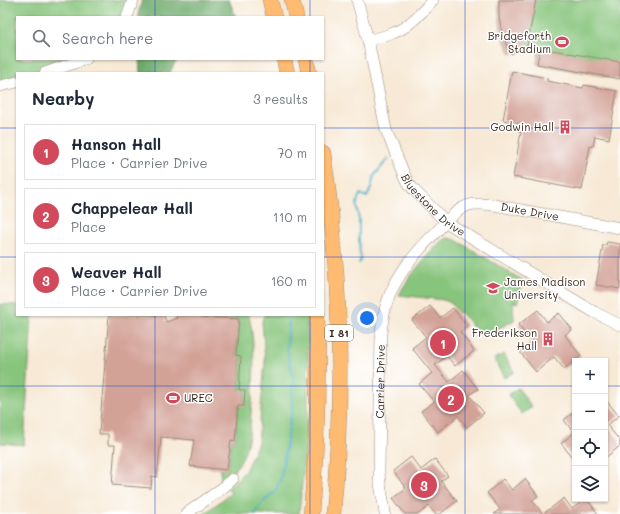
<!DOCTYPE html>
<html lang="en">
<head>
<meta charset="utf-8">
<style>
  body { margin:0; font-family:Mali,sans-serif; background:#f2f2f3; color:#1f2937 }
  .controls { position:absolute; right:12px; bottom:12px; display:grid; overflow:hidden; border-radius:0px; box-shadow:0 1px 3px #0004 }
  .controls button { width:36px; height:36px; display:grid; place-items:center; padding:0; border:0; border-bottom:1px solid #e0e1e3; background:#fff; color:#1f2937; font:20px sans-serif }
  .you { position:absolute; left:367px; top:318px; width:14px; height:14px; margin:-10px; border:3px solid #fff; border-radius:50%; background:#1a73e8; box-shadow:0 0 0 6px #1a73e833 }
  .badge { display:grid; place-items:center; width:26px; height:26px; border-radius:50%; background:#d1495b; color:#fff; font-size:13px; font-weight:700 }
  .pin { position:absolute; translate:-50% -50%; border:2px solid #fff; box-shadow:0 1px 4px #0006 }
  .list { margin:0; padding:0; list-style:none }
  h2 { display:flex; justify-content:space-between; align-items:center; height:52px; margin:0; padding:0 16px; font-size:17px }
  h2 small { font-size:13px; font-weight:400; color:#747a83 }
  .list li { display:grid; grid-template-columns:26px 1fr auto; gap:12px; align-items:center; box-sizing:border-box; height:56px; margin:0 8px 8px; padding:0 8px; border:1px solid #e0e1e3; border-radius:0px }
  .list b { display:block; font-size:15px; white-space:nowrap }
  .list p { margin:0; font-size:13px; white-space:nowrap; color:#747a83 }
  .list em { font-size:13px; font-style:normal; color:#747a83 }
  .icon { flex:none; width:22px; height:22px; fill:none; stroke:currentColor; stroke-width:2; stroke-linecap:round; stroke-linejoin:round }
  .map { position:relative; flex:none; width:620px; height:514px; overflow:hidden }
  .search { position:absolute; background:#fff; box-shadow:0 1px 3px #0004; left:16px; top:16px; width:308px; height:44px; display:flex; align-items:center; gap:10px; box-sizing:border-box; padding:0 14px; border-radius:0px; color:#747a83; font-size:15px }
  .panel { position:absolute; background:#fff; box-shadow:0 1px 3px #0004; left:16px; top:72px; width:308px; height:244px; border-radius:0px }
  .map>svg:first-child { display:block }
</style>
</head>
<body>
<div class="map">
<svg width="620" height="514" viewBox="0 0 620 514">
  <rect width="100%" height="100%" fill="#fff"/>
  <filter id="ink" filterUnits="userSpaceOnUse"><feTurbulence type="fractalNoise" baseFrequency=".025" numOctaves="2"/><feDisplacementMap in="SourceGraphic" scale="8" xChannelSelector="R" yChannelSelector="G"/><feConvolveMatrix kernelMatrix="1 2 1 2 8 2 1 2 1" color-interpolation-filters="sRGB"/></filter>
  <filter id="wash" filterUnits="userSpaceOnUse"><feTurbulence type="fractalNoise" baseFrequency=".012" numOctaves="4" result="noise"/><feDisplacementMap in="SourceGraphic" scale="16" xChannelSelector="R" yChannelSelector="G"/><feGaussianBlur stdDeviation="0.9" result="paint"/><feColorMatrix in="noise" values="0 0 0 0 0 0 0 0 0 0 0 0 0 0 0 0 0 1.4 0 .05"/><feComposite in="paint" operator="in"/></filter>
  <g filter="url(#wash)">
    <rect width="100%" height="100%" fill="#f7e9d5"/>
    <!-- green -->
    <g fill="#87c47b" stroke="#61774c">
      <polygon points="0,0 133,0 127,17 17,17 17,59 86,59 45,73 17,73 17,82 0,86"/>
      <path d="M499 0H620V79L537 64 539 48 527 46 511 54C501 37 498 19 499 0Z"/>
      <path d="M448 238 456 240 524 281 520 288 518 303 513 302 514 320 494 331 478 334 461 312 459 313 451 303 444 300 399 295C407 280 417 267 429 254 435 248 440 240 448 238Z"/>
      <polygon points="0,304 17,305 17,315 32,315 24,445 0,443"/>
      <path d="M200 315H249C256 347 254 380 251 413 250 428 249 444 242 458 238 467 230 475 224 483L221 482 220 469H227L231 443 228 442V440H235L238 406 244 405 245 391 239 390 241 356 236 355 239 319 201 317Z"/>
      <polygon points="264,315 307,315 308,341 308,424 299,514 204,514 231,493 228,488 245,471 258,443 265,361 262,321"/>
      <polygon points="504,354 514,372 504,378 494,359"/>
      <polygon points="518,388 532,407 522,414 508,395"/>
    </g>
    <!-- forest -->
    <g fill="#6daa6b" stroke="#546a44">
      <polygon points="142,0 229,0 236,17 138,17 138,14"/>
      <polygon points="139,59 178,59 173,66 170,73 140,73"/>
    </g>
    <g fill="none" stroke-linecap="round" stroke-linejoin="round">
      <!-- stream -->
      <g stroke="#47adc7" stroke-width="2">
        <path d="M359 263 361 259C358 246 359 234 359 221 358 209 354 207 360 194L367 197 371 188 374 176 388 159"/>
        <polyline points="255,514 256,511 263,502 275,492 281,477 292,410 293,377 287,350 289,315"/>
      </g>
    </g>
    <g id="blocks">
      <!-- building -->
      <g fill="#d3a297">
        <polygon points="499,0 536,0 527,46 511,54 507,47 501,28 499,17"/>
        <polygon points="540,48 620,62 620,79 537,64"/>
        <polygon points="512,71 547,78 547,81 583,88 584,85 617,91 609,139 595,136 593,146 590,146 582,190 513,177 521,132 518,131 519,123 503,120"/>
        <polygon points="607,242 620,244 620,289 596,285 603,245 606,245"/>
        <polygon points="430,306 440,318 453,308 467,326 460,332 474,351 455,366 447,356 435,365 449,382 463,370 478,389 469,395 484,413 467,427 458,416 438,432 421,411 434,402 419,384 432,373 412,348 426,337 412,320"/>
        <polygon points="538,310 547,322 559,313 572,329 565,335 581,356 564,369 554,357 536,372 520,352 532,342 518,325"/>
        <polygon points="109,315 164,315 166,322 177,318 176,315 200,315 201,317 239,319 236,355 241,356 239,390 245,390 244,406 238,406 235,441 231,440 227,470 190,466 194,440 161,437 157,477 152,476 151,488 112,485 115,445 108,445 108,434 99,434"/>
        <polygon points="605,399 619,416 607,425 620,441 620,446 605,458"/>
        <polygon points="575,411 575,461 561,443 574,433 564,420"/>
        <polygon points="411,457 421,470 435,459 448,476 441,481 457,501 440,514 435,514 429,506 419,514 405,514 393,498 406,488 393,471"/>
        <polygon points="503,479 512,490 525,479 538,496 532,500 543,514 494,514 500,509 487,493"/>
        <polygon points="564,498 572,509 585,499 587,499 598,514 543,514"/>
      </g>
    </g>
  </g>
  <g filter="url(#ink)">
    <use href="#blocks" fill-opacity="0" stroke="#998a7a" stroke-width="1"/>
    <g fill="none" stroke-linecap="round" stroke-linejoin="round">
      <!-- minor casing -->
      <g stroke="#998a7a" stroke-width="12">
        <g id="minor">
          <path id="s1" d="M357 0 368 40 386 130 405 176 409 184 415 191 446 222 594 312 620 325"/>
          <polyline points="127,17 133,0"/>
          <path d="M368 40C384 37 399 33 411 22 419 16 426 7 433 0"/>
          <polyline points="45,73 86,59"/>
          <polyline points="0,86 17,82"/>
          <polyline points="186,514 224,487 233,479"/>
          <path id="s2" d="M385 514C384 500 379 486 379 472L381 333C383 313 388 294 399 277 411 256 435 233 453 215 467 202 476 203 494 205L620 228"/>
        </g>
      </g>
      <!-- highway casing -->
      <g stroke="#998a7a" stroke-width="16">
        <g id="highway">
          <polyline points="270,0 274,17"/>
          <polyline points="292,0 296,17"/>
          <polyline points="284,59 287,73"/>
          <polyline points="306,59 309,73"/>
          <path d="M323 153C341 272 344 394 333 514"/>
          <path d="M311 514C317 448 319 381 317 315"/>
        </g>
      </g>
      <!-- minor -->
      <use href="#minor" stroke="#fff" stroke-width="11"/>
      <!-- highway -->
      <use href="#highway" stroke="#ffbb71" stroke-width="15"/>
    </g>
  </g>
  <!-- grid -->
  <path fill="none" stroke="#1d4ed8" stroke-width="1" stroke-opacity="0.55" d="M155 0V17M310 0V17M465 0V514M155 59V73M310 59V73M0 128H17M323 128H620M0 257H17M323 257H620M155 315V514M310 315V514M0 386H575M605 386H620"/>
  <!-- icons -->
  <defs>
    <g id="stadium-bare" transform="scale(1.08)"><path d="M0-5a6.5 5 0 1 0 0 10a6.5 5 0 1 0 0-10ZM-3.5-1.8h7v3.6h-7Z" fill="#d1495b" stroke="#fff" stroke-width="2.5" paint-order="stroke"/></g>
    <g id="building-bare" transform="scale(1.08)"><path d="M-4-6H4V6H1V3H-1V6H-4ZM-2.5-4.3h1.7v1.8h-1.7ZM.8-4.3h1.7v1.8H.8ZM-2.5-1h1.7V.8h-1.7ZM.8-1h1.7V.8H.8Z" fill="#d1495b" stroke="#fff" stroke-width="2.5" paint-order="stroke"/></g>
    <g id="university-bare" transform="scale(1.08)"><path d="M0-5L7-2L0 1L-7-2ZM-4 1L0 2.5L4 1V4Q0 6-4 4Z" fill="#d1495b" stroke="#fff" stroke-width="2.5" paint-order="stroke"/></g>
  </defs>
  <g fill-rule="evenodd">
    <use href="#stadium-bare" x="562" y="42"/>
    <use href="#building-bare" x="565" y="127"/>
    <use href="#university-bare" x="493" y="288"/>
    <use href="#building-bare" x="548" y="339"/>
    <use href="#stadium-bare" x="173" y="398"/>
  </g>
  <g text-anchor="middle" stroke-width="3" stroke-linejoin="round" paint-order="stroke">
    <!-- shield labels -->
    <rect fill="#fff" stroke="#766a62" stroke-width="1" x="325" y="325" width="28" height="16" rx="3"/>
    <g font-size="10" font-weight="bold" fill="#3b2a1e">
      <text x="339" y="337">I 81</text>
    </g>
    <!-- poi labels -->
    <g font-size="11" fill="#3b2a1e" stroke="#fff" text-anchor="end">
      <text x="551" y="40">Bridgeforth<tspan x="551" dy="13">Stadium</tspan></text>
      <text x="554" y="131">Godwin Hall</text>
      <text x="504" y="286" text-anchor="start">James Madison<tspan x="504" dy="13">University</tspan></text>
      <text x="537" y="337">Frederikson<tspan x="537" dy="13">Hall</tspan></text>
      <text x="184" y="402" text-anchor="start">UREC</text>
    </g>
    <!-- street labels -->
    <g font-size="11" fill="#3b2a1e" stroke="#fff">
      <text dy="4" stroke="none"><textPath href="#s1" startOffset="224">Bluestone Drive</textPath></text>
      <text dy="4" stroke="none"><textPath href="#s2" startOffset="404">Duke Drive</textPath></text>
      <text dy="4" stroke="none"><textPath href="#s2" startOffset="133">Carrier Drive</textPath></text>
    </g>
  </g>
</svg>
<div class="controls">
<button>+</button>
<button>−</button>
<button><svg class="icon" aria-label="locate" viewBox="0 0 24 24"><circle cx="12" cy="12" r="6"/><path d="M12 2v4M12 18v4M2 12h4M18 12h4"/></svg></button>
<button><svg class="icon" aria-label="layers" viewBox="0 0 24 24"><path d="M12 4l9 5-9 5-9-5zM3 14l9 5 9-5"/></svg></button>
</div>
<div class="you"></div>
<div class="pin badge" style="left:443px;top:343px">1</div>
<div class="pin badge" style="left:451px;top:399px">2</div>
<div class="pin badge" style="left:424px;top:485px">3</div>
<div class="search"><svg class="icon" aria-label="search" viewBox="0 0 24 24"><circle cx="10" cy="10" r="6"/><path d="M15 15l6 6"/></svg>Search here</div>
<section class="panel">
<h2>Nearby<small>3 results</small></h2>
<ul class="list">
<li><span class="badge">1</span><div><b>Hanson Hall</b><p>Place · Carrier Drive</p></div><em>70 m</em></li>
<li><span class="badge">2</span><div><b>Chappelear Hall</b><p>Place</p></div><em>110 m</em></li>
<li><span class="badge">3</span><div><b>Weaver Hall</b><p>Place · Carrier Drive</p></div><em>160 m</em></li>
</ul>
</section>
</div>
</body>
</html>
